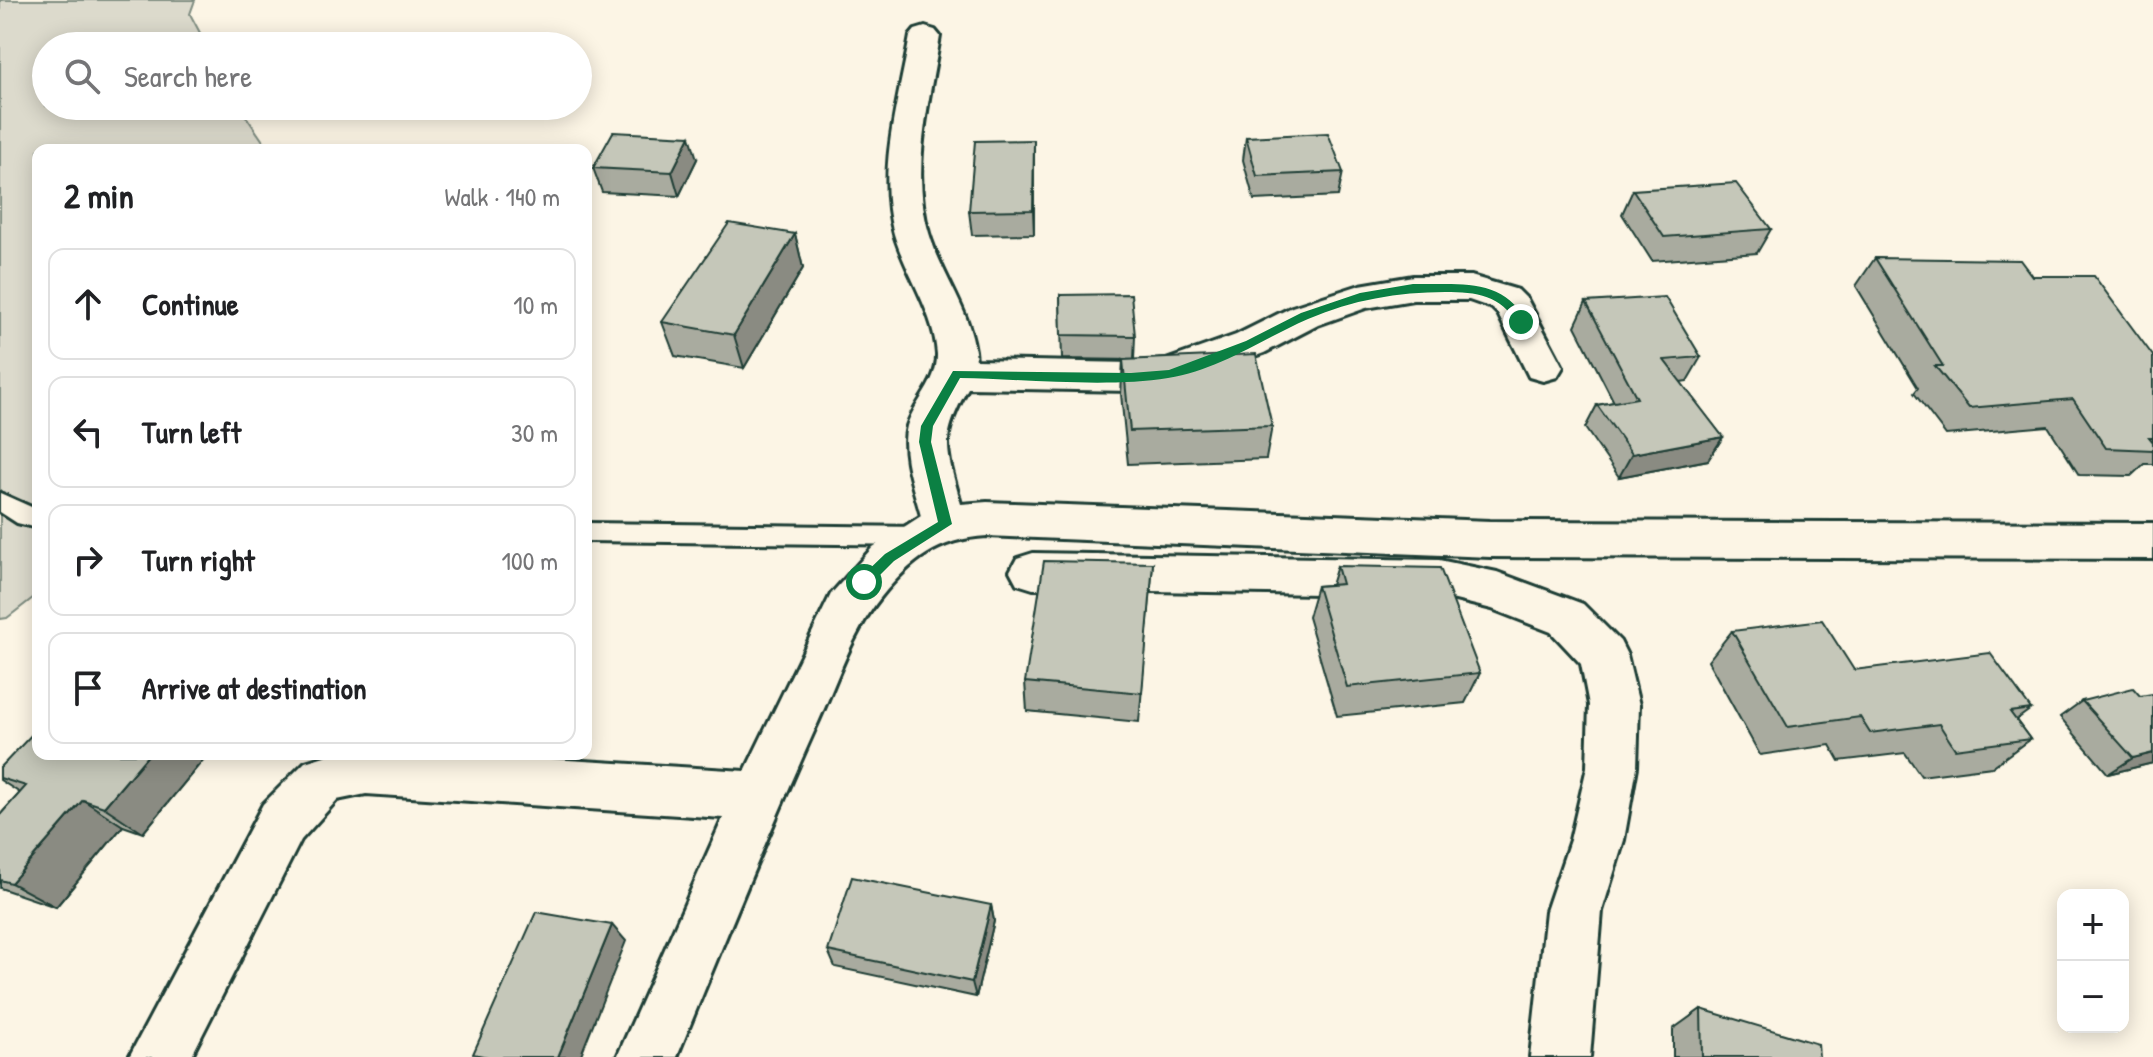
<!DOCTYPE html>
<html lang="en">
<head>
<meta charset="utf-8">
<style>
  body { margin:0; font-family:"Patrick Hand",sans-serif; background:#f6f6f6; color:#202124 }
  .controls { position:absolute; right:24px; bottom:24px; display:grid; overflow:hidden; border-radius:16px; box-shadow:0 4px 20px #0003 }
  .controls button { width:72px; height:72px; display:grid; place-items:center; padding:0; border:0; border-bottom:2px solid #e0e0e0; background:#fff; color:#202124; font:40px sans-serif }
  .stop { position:absolute; width:24px; height:24px; margin:-18px; border:6px solid #0b8043; border-radius:50%; background:#fff }
  .stop.end { background:#0b8043; border-color:#fff; box-shadow:0 2px 8px #0008 }
  .list { margin:0; padding:0; list-style:none }
  h2 { display:flex; justify-content:space-between; align-items:center; height:104px; margin:0; padding:0 32px; font-size:34px }
  h2 small { font-size:26px; font-weight:400; color:#757577 }
  .list li { display:grid; grid-template-columns:52px 1fr auto; gap:24px; align-items:center; box-sizing:border-box; height:112px; margin:0 16px 16px; padding:0 16px; border:2px solid #e0e0e0; border-radius:16px }
  .list b { display:block; font-size:30px; white-space:nowrap }
  .list em { font-size:26px; font-style:normal; color:#757577 }
  .icon { flex:none; width:44px; height:44px; fill:none; stroke:currentColor; stroke-width:2; stroke-linecap:round; stroke-linejoin:round }
  .map { position:relative; flex:none; width:2153px; height:1057px; overflow:hidden }
  .search { position:absolute; background:#fff; box-shadow:0 4px 20px #0003; left:32px; top:32px; width:560px; height:88px; display:flex; align-items:center; gap:20px; box-sizing:border-box; padding:0 28px; border-radius:44px; color:#757577; font-size:30px }
  .panel { position:absolute; background:#fff; box-shadow:0 4px 20px #0003; left:32px; top:144px; width:560px; height:616px; border-radius:16px }
  .map>svg:first-child { display:block }
</style>
</head>
<body>
<div class="map">
<svg width="2153" height="1057" viewBox="0 0 2153 1057">
  <rect width="100%" height="100%" fill="#fcf5e5"/>
  <filter id="ink" filterUnits="userSpaceOnUse"><feTurbulence type="fractalNoise" baseFrequency=".0125" numOctaves="2"/><feDisplacementMap in="SourceGraphic" scale="16" xChannelSelector="R" yChannelSelector="G"/><feConvolveMatrix kernelMatrix="1 2 1 2 8 2 1 2 1" color-interpolation-filters="sRGB"/></filter>
  <g filter="url(#ink)">
    <!-- green -->
    <polygon fill="#dcdacc" stroke="#7e8c80" stroke-width="2" points="0,0 195,0 190,14 207,46 46,46 46,106 239,106 269,150 38,150 38,594 7,618 0,619"/>
    <g fill="none" stroke-linecap="round" stroke-linejoin="round">
      <!-- lane casing -->
      <g stroke="#1f3d34" stroke-width="6">
        <g id="lane">
          <polygon points="0,493 38,510 38,528 17,523 0,512"/>
          <polygon points="586,523 921,527 929,530 932,536 929,542 921,545 586,541"/>
        </g>
      </g>
      <!-- street casing -->
      <g stroke="#1f3d34" stroke-width="6">
        <g id="street">
          <path d="M925 27 935 30 940 36C930 100 910 169 929 233 942 277 973 313 976 360L1131 363 1166 360 1236 335 1292 307 1360 285 1413 276H1471L1518 290 1527 299 1563 367 1557 377 1543 381 1529 377 1498 314 1492 308 1469 300H1413L1366 308 1318 325 1264 353 1169 388 1131 391 968 388C939 440 946 448 961 504L987 502 1490 521 2153 523V559L1490 557 987 536C938 539 911 560 881 597 851 634 836 684 816 727 767 836 722 947 677 1057H617L723 818 366 794 337 800 301 840 191 1057H129L263 804 305 762 331 754H469L745 771 831 594 873 547 921 516C914 489 900 454 907 426 915 400 938 383 937 354 934 311 906 275 894 234 876 170 899 100 910 36L915 30Z"/>
          <polygon points="1033,553 1439,560 1497,572 1583,604 1620,641 1627,655 1639,705 1637,767 1624,840 1602,911 1590,1057 1530,1057 1546,911 1570,840 1587,767 1589,705 1581,664 1551,632 1492,609 1439,596 1033,589 1017,584 1010,571 1017,558"/>
        </g>
      </g>
      <!-- lane -->
      <use href="#lane" fill="#fcf5e5" fill-rule="evenodd"/>
      <!-- street -->
      <use href="#street" fill="#fcf5e5" fill-rule="evenodd"/>
    </g>
    <!-- wall -->
    <g fill="#a9ab9f" stroke="#1f3d34" stroke-width="2">
      <polygon points="1246,137 1343,172 1338,196 1254,200 1243,160"/>
      <polygon points="697,159 679,196 602,192 593,168"/>
      <polygon points="1034,164 1034,234 972,235 969,211"/>
      <polygon points="1633,190 1771,229 1757,253 1652,261 1622,214"/>
      <polygon points="795,234 803,268 744,368 675,356 662,322"/>
      <polygon points="1875,258 2032,276 2153,356 2153,464 2144,464 2131,476 2079,475 2048,426 1946,435 1914,393 1918,388 1856,286"/>
      <polygon points="1060,295 1135,336 1134,360 1062,359"/>
      <polygon points="1586,302 1701,357 1687,381 1680,382 1723,437 1708,460 1619,477 1585,428 1597,405 1614,402 1575,326"/>
      <polygon points="1123,360 1272,426 1266,459 1128,464 1121,394"/>
      <polygon points="1153,563 1139,722 1027,711 1025,682"/>
      <polygon points="1337,566 1480,673 1465,703 1337,716 1308,617 1317,586 1331,585"/>
      <polygon points="1732,631 1854,670 2031,709 2016,720 2030,739 1992,767 1921,776 1905,753 1839,761 1830,745 1760,755 1708,661"/>
      <polygon points="2140,696 2153,763 2108,774 2060,717 2082,701"/>
      <polygon points="38,754 208,754 143,833 123,826 56,907 0,888 0,815 20,793 0,780 0,768"/>
      <polygon points="991,905 994,921 976,997 835,967 828,951"/>
      <polygon points="1701,1009 1819,1057 1673,1057 1673,1029"/>
    </g>
    <!-- shaded-wall -->
    <g fill="#8a8b82" stroke="#1f3d34" stroke-width="2">
      <polygon points="690,136 697,159 679,196 672,172"/>
      <polygon points="1034,140 1034,234 1033,210"/>
      <polygon points="795,234 803,268 744,368 734,335"/>
      <polygon points="1723,437 1708,460 1619,477 1632,454"/>
      <polygon points="2153,753 2153,763 2108,774 2133,758"/>
      <polygon points="149,754 208,754 143,833 104,807"/>
      <polygon points="83,800 123,826 56,907 11,883"/>
      <polygon points="991,905 994,921 976,997 972,982"/>
      <polygon points="612,925 626,941 580,1057 558,1057"/>
    </g>
    <!-- building -->
    <g fill="#c5c7b9" stroke="#1f3d34" stroke-width="2">
      <polygon points="613,132 690,136 672,172 593,168"/>
      <polygon points="1328,133 1343,172 1257,176 1246,137"/>
      <polygon points="1034,140 1033,210 969,211 975,141"/>
      <polygon points="1736,183 1771,229 1664,237 1633,190"/>
      <polygon points="729,223 795,234 734,335 662,322"/>
      <polygon points="1875,258 2020,260 2032,276 2094,276 2153,356 2153,437 2149,437 2153,442 2153,450 2106,448 2073,399 1969,408 1935,366 1943,366"/>
      <polygon points="1131,294 1135,336 1061,335 1060,295"/>
      <polygon points="1665,297 1701,357 1664,360 1723,437 1632,454 1597,405 1637,398 1586,302"/>
      <polygon points="1256,354 1272,426 1130,431 1123,360"/>
      <polygon points="1044,561 1153,563 1142,693 1025,682"/>
      <polygon points="1337,566 1440,568 1480,673 1347,687 1317,586 1342,584"/>
      <polygon points="1822,620 1854,670 1990,653 2031,709 2010,712 2030,739 1955,749 1939,724 1870,733 1860,717 1788,727 1732,631"/>
      <polygon points="2133,688 2140,696 2153,694 2153,753 2133,758 2082,701"/>
      <polygon points="38,728 38,754 149,754 104,807 83,800 11,883 0,880 0,815 26,786 0,778 0,768"/>
      <polygon points="852,877 991,905 972,982 828,951"/>
      <polygon points="536,912 612,925 558,1057 488,1057 473,1054"/>
      <polygon points="1701,1009 1818,1044 1819,1057 1702,1057"/>
    </g>
  </g>
  <!-- route -->
  <path fill="#0b8043" d="M1413 284C1457 285 1503 276 1527 322L1517 324C1501 295 1477 292 1445 292 1398 292 1352 300 1308 319 1262 339 1219 370 1168 378 1107 388 1023 379 960 378L933 426 931 442 952 524 894 561 869 586H859V579L885 554 938 522 919 442 921 426 953 371 1131 373 1169 370 1246 341 1301 313 1360 293Z"/>
</svg>
<div class="controls">
<button>+</button>
<button>−</button>
</div>
<div class="stop" style="left:864px;top:582px"></div>
<div class="stop end" style="left:1521px;top:322px"></div>
<div class="search"><svg class="icon" aria-label="search" viewBox="0 0 24 24"><circle cx="10" cy="10" r="6"/><path d="M15 15l6 6"/></svg>Search here</div>
<section class="panel">
<h2>2 min<small>Walk · 140 m</small></h2>
<ul class="list">
<li><svg class="icon" aria-label="ahead" viewBox="0 0 24 24"><path d="M12 20V5M6 11l6-6 6 6"/></svg><div><b>Continue</b></div><em>10 m</em></li>
<li><svg class="icon" aria-label="left" viewBox="0 0 24 24"><path d="M17 20v-9H6M10 6l-5 5 5 5"/></svg><div><b>Turn left</b></div><em>30 m</em></li>
<li><svg class="icon" aria-label="right" viewBox="0 0 24 24"><path d="M7 20v-9h11M14 6l5 5-5 5"/></svg><div><b>Turn right</b></div><em>100 m</em></li>
<li><svg class="icon" aria-label="arrive" viewBox="0 0 24 24"><path d="M6 21V4h12l-3 4 3 4H6"/></svg><div><b>Arrive at destination</b></div></li>
</ul>
</section>
</div>
</body>
</html>
